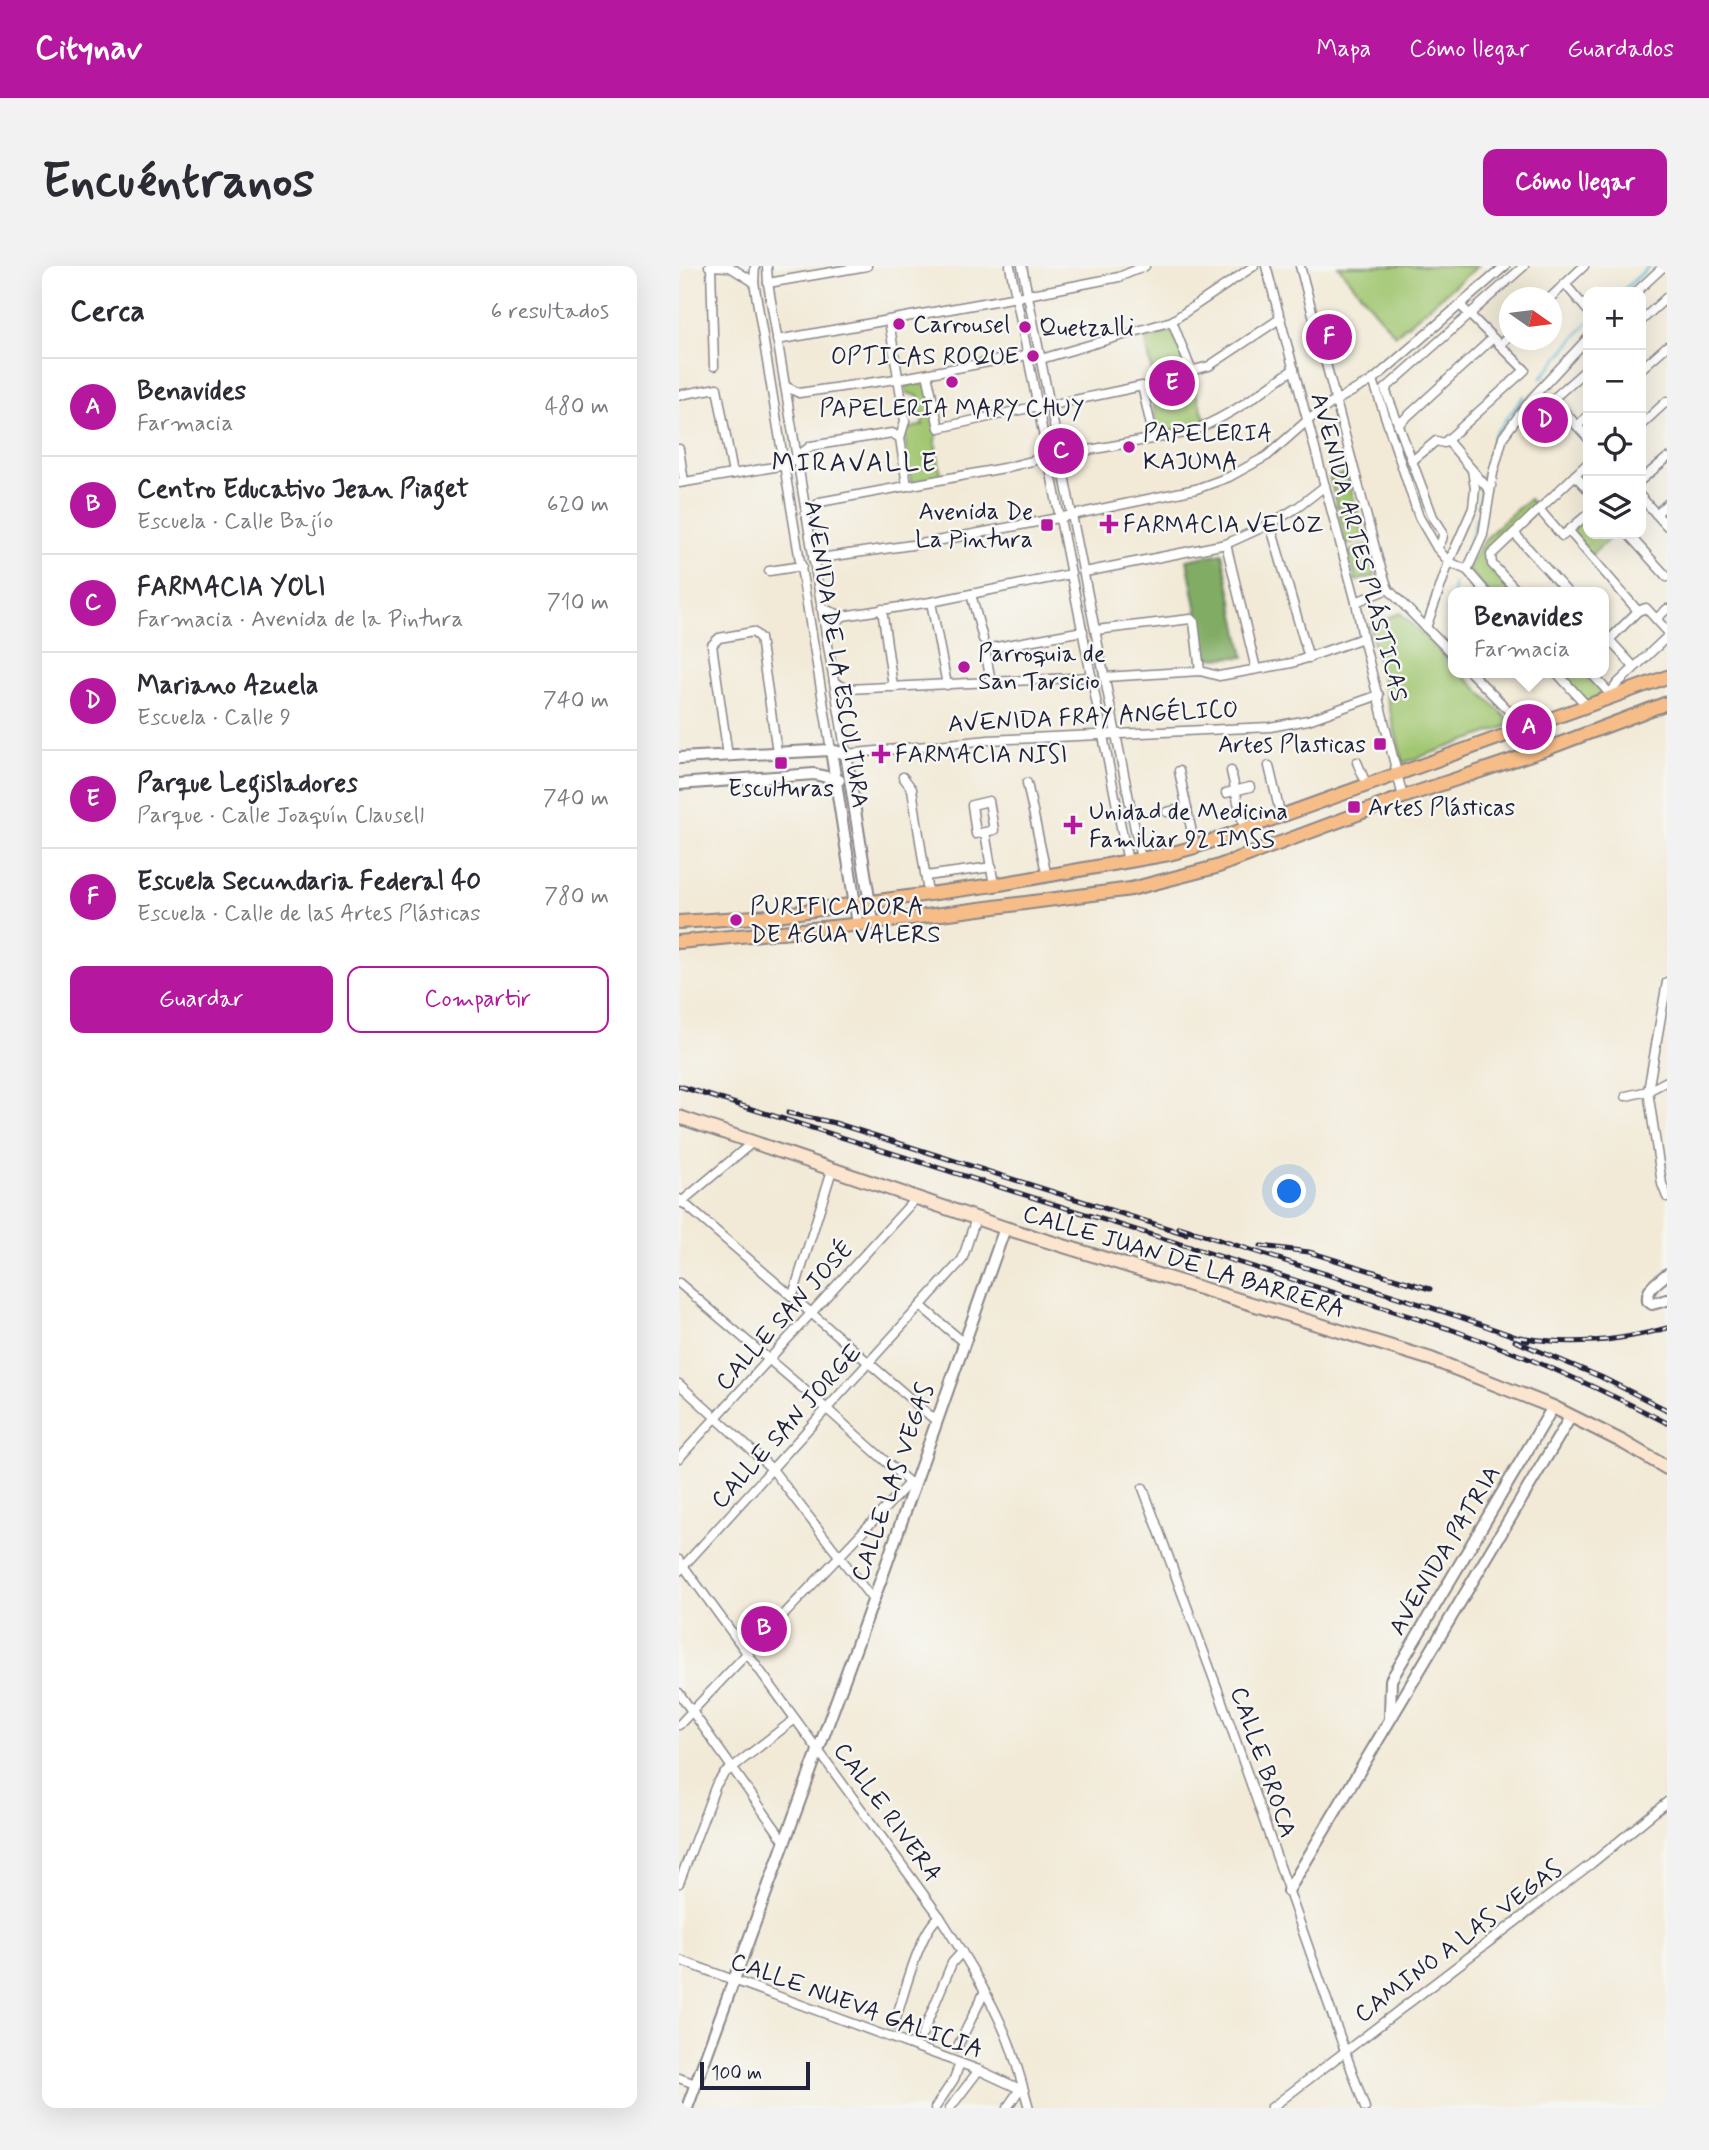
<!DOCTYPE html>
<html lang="es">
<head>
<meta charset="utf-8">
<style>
  body { margin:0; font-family:Mynerve,sans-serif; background:#f2f2f3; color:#2b2b33 }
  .controls { position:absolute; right:21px; top:21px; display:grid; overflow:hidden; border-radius:14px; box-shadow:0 7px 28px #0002 }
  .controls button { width:63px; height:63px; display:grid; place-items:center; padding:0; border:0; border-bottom:2px solid #e1e1e2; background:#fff; color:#2b2b33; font:35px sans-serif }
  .compass { position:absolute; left:820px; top:21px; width:63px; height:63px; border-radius:50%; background:#fff; box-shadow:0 7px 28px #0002; rotate:104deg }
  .scale { position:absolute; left:21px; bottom:18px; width:110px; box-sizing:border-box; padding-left:7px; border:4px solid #22223b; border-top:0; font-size:19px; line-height:24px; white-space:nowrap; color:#22223b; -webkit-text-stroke:5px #f6f6f2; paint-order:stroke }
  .you { position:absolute; left:611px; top:926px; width:24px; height:24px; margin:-18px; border:5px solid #fff; border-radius:50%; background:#1a73e8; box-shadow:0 0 0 10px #1a73e833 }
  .badge { display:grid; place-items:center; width:46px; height:46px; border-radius:50%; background:#b5179e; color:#fff; font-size:23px; font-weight:700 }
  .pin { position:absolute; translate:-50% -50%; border:4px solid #fff; box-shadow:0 2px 7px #0006 }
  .popup { position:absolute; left:769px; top:321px; width:161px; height:91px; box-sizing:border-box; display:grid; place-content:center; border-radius:14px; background:#fff; filter:drop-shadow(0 2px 5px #0005); font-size:23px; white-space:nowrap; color:#7c7c81 }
  .popup b { font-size:26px; color:#2b2b33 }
  .popup::after { content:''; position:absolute; left:50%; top:100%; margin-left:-14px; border:14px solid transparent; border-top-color:#fff }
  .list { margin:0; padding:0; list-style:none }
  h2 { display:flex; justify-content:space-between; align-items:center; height:91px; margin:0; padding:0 28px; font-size:30px }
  h2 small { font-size:23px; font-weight:400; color:#7c7c81 }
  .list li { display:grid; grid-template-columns:46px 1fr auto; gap:21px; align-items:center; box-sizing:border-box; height:98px; padding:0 28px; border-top:2px solid #e1e1e2 }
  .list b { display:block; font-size:26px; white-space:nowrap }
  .list p { margin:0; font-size:23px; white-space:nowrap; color:#7c7c81 }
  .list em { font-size:23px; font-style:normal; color:#7c7c81 }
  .actions { display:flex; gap:14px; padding:21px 28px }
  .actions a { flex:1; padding:16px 0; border:2px solid #b5179e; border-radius:14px; text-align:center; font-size:24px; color:#b5179e }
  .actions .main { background:#b5179e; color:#fff }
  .icon { flex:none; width:38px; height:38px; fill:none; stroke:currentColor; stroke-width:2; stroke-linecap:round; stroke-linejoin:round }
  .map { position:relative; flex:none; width:988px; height:1842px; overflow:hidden; border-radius:14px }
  header { display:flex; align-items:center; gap:42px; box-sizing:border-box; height:98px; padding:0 35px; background:#b5179e; color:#fff }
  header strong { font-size:33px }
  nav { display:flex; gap:38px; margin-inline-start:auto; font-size:24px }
  .intro { display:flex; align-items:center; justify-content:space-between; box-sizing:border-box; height:168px; padding:0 42px }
  h1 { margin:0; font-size:49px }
  .button { padding:18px 32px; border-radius:14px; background:#b5179e; color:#fff; font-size:24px; font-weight:700 }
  main { display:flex; gap:42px; padding:0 42px }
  aside { flex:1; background:#fff; border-radius:14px; box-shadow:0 7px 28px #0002 }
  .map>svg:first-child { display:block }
</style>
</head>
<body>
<header>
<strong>Citynav</strong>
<nav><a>Mapa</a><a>Cómo llegar</a><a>Guardados</a></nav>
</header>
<div class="intro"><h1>Encuéntranos</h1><a class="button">Cómo llegar</a></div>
<main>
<aside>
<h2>Cerca<small>6 resultados</small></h2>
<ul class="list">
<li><span class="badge">A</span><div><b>Benavides</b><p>Farmacia</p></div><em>480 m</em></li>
<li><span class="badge">B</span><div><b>Centro Educativo Jean Piaget</b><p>Escuela · Calle Bajío</p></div><em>620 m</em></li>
<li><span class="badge">C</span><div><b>FARMACIA YOLI</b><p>Farmacia · Avenida de la Pintura</p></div><em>710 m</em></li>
<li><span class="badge">D</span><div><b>Mariano Azuela</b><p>Escuela · Calle 9</p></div><em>740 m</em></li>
<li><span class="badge">E</span><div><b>Parque Legisladores</b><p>Parque · Calle Joaquín Clausell</p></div><em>740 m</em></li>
<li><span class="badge">F</span><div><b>Escuela Secundaria Federal 40</b><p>Escuela · Calle de las Artes Plásticas</p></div><em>780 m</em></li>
</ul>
<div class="actions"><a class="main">Guardar</a><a>Compartir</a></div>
</aside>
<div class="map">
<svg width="988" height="1842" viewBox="0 0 988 1842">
  <rect width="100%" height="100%" fill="#f6f6f2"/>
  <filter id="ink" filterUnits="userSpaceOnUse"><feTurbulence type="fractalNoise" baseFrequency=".0143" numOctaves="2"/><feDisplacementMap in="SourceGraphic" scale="14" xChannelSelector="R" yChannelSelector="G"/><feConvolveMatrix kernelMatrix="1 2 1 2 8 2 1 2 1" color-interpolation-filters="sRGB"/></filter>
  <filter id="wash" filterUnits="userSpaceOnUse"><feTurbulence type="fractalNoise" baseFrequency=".00686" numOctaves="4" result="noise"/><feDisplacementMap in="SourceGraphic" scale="28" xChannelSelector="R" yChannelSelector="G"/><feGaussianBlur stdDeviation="1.57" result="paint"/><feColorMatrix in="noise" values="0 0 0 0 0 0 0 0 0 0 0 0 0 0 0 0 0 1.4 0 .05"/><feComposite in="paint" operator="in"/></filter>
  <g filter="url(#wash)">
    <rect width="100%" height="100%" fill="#f2ead7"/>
    <!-- green -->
    <g fill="#a2c772" stroke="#627456" stroke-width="2">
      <polygon points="659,0 799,0 716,69"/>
      <polygon points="494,64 528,158 480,167 471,124 474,111 467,75"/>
      <polygon points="248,116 259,167 256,175 263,213 232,218 225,164 244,159 239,130 228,127 226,119"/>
      <polygon points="668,207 676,237 658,242 651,212"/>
      <path d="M850 233 859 243 812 285 811 297 838 326H810L789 304C801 272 825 254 850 233Z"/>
      <polygon points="678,243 685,273 667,279 660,249"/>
      <polygon points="909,248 909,268 936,268 911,290 890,265"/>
      <polygon points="688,279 696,310 677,315 669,286"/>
      <polygon points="721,347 775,400 775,407 782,407 834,458 724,497 690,359"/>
      <polygon points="880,407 911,407 928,426 908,439"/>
    </g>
    <!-- forest -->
    <polygon fill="#81ac64" stroke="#526750" stroke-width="2" points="543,287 565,391 527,392 508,294"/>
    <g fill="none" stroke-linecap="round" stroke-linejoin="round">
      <!-- stream -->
      <g stroke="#59bad7" stroke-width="2.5">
        <polyline points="942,26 971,0"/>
        <polyline points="862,112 909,56"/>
        <polyline points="804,212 815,169 845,130"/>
        <polyline points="800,240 802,223"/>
        <polyline points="784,292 791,277 798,251"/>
        <polyline points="772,383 775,317"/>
        <polyline points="767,394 768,391"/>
      </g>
    </g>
  </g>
  <g filter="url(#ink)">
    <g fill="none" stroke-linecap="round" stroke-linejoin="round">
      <!-- minor casing -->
      <g stroke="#8a8689" stroke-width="11">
        <g id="minor">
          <polyline points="30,0 51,1 75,16"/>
          <polyline points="76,0 75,16 152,484"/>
          <polyline points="88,0 89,17 167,488 310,474 591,461 629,454 700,429"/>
          <polyline points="331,0 449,596"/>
          <polyline points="343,0 462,593"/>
          <polyline points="587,0 677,336 684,372 724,531"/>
          <polyline points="621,0 699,293 709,323 775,390"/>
          <polyline points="32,1 35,100"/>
          <polyline points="89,17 188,0"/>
          <polyline points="886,18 909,45"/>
          <polyline points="957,26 985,0"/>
          <polyline points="871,32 905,0"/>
          <polyline points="210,55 226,155 221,172"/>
          <polyline points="493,55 511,101 515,104 530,100 602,52"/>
          <polyline points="962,55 988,31"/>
          <polyline points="98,74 338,31 440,11 466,0"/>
          <polyline points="821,79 830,70"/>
          <polyline points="362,93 493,55 575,0"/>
          <polyline points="909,102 874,133 909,172"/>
          <polyline points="962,103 988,80"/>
          <polyline points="248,108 260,162 359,140"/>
          <polyline points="694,114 740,251 758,282 770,296 788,304 807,326"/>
          <polyline points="106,120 120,127 224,112 348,89"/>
          <polyline points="0,129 38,122 54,208"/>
          <polyline points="372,139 463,120 475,173"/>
          <polyline points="719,159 814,72"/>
          <polyline points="962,159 988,135"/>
          <polyline points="898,160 909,150"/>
          <polyline points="768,174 811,225"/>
          <polyline points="0,183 5,216"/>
          <path d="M382 189 506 167C547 154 580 127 615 103"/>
          <polyline points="733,195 757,175 765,177 846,104 781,39"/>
          <polyline points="896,209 909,224"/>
          <polyline points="962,214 988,192"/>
          <polyline points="0,217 107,199 132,180 213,167 221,172 228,220"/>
          <polyline points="962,231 988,260"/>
          <polyline points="860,243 883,270 909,248"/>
          <polyline points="977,248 988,238"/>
          <polyline points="127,249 141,236 325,202 369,191"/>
          <polyline points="591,258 630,392"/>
          <polyline points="890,265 959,345 967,342 988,365"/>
          <polyline points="835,267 888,326"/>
          <polyline points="949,268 988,311"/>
          <polyline points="547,278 577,403"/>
          <path d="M758 282C769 268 763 264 754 251L706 123 845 0"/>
          <polyline points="134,293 247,277 379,252 517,223 550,211 588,190 629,154 656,135 694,114 826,0"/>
          <polyline points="788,304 804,269 814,207 824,171 852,133 909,72"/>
          <polyline points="90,305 123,300"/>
          <polyline points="406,306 547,278 591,258 619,241 646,220"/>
          <polyline points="839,326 813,298 812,289 909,197"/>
          <polyline points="292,328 304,373"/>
          <polyline points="252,336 268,419"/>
          <polyline points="677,336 709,323"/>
          <polyline points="142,342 164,350 252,336 392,308"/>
          <polyline points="203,343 214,421"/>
          <polyline points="977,353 988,343"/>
          <polyline points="747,362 770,296 794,242 796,222 793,204"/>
          <polyline points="417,364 512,353 515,356 521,405"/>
          <polyline points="147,368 164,350"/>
          <polyline points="925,368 955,401"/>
          <polyline points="930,374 959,345"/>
          <polyline points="792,407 847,462"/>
          <polyline points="878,407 908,440"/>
          <polyline points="912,407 933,430"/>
          <polyline points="426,411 521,405 540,410 613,397 684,372"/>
          <polyline points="155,416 169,423 413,411"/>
          <polyline points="312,416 306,383 404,365"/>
          <polyline points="931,428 938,418 988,371"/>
          <polyline points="49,490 33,379 40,372 74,366 81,372 98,486"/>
          <polyline points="678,496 688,520"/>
          <polyline points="590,500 602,551"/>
          <polyline points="500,505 516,581"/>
          <polyline points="552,505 565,563"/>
          <polyline points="224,511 233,523 249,627"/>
          <polyline points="348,517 368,611"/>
          <polyline points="547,527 571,521"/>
          <polyline points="488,546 508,542"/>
          <polyline points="306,566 297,568 293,539 310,535 315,564 306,566 315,619"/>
          <polyline points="247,610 313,601"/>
          <polyline points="988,716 969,825 983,918 988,931"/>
          <polyline points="947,830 969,825 988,815"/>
          <polyline points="0,933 256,1154"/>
          <polyline points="1,937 74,876"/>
          <polyline points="0,1017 148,1143 233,1219"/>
          <polyline points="114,1029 153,904"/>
          <polyline points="242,1040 284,1076"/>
          <polyline points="0,1118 93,1203 194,1334"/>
          <polyline points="0,1192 238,931"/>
          <polyline points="464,1222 540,1427 686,1842"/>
          <path d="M0 1294 261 1651C285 1689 310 1728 327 1769 337 1793 343 1818 350 1842"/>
          <polyline points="0,1305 283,994 297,952"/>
          <polyline points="0,1427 106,1576"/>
          <polyline points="0,1459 231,1216"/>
          <polyline points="0,1617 37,1519 45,1508 116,1453"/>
          <polyline points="0,1694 300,1804 341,1823"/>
          <path d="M215 1759C223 1736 241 1661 261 1651"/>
          <polyline points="243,1769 273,1697 283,1686"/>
          <polyline points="278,1782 305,1727"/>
          <polyline points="0,1812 16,1818"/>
          <polyline points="256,1842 275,1813 281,1797"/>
          <polyline points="271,1842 300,1804"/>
          <polyline points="328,1842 343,1820"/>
          <polyline points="592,1842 912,1598 988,1536"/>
        </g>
      </g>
      <!-- tertiary casing -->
      <g stroke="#8a8689" stroke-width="14">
        <g id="tertiary">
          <polyline points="152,484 179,658"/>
          <polyline points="0,492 152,484 167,488 194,657"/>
          <polyline points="0,518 135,508 160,514"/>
          <path d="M988 1008C979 1016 967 1022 969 1035L973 1038 988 1034"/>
          <polyline points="711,1451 712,1414 874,1141"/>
          <polyline points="609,1625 892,1150"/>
          <polyline points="8,1842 205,1305 326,962"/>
        </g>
      </g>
      <!-- secondary casing -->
      <g stroke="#8a8689" stroke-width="16">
        <polyline id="secondary" points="0,851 326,962 752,1093 874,1141 942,1175 988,1202"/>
      </g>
      <!-- primary casing -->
      <g stroke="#8a8689" stroke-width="16">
        <g id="primary">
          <polyline points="0,656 91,650 315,619 490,588 516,581 988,411"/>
          <polyline points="0,676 194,657 452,623 537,601 724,531 867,483 988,437"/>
        </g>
      </g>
      <!-- minor -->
      <use href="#minor" stroke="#fff" stroke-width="8"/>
      <!-- tertiary -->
      <use href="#tertiary" stroke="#fff" stroke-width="10"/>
      <!-- secondary -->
      <use href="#secondary" stroke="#fce5cf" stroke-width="12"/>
      <!-- primary -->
      <use href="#primary" stroke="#f7bd88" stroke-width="12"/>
      <!-- rail casing -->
      <g stroke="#22223b" stroke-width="5">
        <g id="rail">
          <path d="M0 820 771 1063C846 1089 917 1120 988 1157"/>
          <polyline points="109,847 156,857 507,968"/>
          <polyline points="500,961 775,1049 849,1075"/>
          <polyline points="582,980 630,986 751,1023"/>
          <path d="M841 1071C889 1080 941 1075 988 1062"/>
          <polyline points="836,1075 922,1111 988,1144"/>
        </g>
      </g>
      <!-- rail -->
      <use href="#rail" stroke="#f6f6f2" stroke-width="2.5" stroke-dasharray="8" stroke-linecap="butt"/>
    </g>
  </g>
  <!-- markers -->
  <g fill="#b5179e" stroke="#f6f6f2" stroke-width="2.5">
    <circle cx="220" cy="58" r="7"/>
    <circle cx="346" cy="61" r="7"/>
    <circle cx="354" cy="90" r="7"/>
    <circle cx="273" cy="116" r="7"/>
    <circle cx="450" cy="181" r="7"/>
    <path d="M426.5 247.5h7v7h7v7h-7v7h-7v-7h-7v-7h7z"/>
    <rect x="361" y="252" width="14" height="14" rx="3.5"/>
    <circle cx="285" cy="401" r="7"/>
    <rect x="694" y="471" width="14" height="14" rx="3.5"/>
    <path d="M198.5 477.5h7v7h7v7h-7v7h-7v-7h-7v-7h7z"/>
    <rect x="95" y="490" width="14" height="14" rx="3.5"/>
    <rect x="668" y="534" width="14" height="14" rx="3.5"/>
    <path d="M390.5 548.5h7v7h7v7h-7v7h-7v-7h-7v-7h7z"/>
    <circle cx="57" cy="654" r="7"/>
  </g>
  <g text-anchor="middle" stroke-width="5" stroke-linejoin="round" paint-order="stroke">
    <!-- poi labels -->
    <g font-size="24" fill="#22223b" stroke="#f6f6f2" text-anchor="start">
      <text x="234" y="66">Carrousel</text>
      <text x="360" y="69">Quetzalli</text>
      <text x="340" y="98" text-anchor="end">OPTICAS ROQUE</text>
      <text x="273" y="150" text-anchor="middle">PAPELERIA MARY CHUY</text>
      <text x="464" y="175">PAPELERIA<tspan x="464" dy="28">KAJUMA</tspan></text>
      <text x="354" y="253" text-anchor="end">Avenida De<tspan x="354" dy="28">La Pintura</tspan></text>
      <text x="444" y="266">FARMACIA VELOZ</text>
      <text x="299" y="395">Parroquia de<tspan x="299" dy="28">San Tarsicio</tspan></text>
      <text x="687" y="486" text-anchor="end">Artes Plasticas</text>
      <text x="216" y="496">FARMACIA NISI</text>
      <text x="102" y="530" text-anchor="middle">Esculturas</text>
      <text x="689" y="549">Artes Plásticas</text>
      <text x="410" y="553">Unidad de Medicina<tspan x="410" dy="28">Familiar 92 IMSS</tspan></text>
      <text x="71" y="648">PURIFICADORA<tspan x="71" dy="28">DE AGUA VALERS</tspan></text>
    </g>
    <!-- street labels -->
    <g font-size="24" fill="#22223b" stroke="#f6f6f2">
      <text transform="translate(681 281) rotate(75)" y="8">AVENIDA ARTES PLÁSTICAS</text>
      <text transform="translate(158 388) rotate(81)" y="8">AVENIDA DE LA ESCULTURA</text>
      <text transform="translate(414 450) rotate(-3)" y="8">AVENIDA FRAY ANGÉLICO</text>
      <text transform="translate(505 995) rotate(17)" y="8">CALLE JUAN DE LA BARRERA</text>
      <text transform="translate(105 1049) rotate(-48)" y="8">CALLE SAN JOSÉ</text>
      <text transform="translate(107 1160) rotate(-48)" y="8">CALLE SAN JORGE</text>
      <text transform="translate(213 1216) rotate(-71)" y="8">CALLE LAS VEGAS</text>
      <text transform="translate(765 1284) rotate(-59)" y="8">AVENIDA PATRIA</text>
      <text transform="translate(585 1496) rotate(71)" y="8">CALLE BROCA</text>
      <text transform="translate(209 1546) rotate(54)" y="8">CALLE RIVERA</text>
      <text transform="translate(779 1675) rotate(-37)" y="8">CAMINO A LAS VEGAS</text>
      <text transform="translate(178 1739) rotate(20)" y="8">CALLE NUEVA GALICIA</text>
    </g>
    <!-- neighbourhood labels -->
    <g font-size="26" letter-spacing="2" fill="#22223b" stroke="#f6f6f2">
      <text x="176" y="205">MIRAVALLE</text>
    </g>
  </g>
</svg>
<div class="controls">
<button>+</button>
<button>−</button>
<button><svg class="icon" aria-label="locate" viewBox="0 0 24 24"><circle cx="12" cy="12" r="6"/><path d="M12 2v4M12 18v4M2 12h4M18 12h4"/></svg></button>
<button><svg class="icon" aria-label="layers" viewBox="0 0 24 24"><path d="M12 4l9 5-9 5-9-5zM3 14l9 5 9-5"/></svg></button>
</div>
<svg class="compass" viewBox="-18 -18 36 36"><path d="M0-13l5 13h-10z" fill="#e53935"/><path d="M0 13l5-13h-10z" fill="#7c7c81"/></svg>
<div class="scale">100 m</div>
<div class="you"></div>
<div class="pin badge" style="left:850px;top:461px">A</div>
<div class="popup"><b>Benavides</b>Farmacia</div>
<div class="pin badge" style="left:85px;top:1363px">B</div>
<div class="pin badge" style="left:382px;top:185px">C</div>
<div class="pin badge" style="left:866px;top:154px">D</div>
<div class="pin badge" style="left:493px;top:117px">E</div>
<div class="pin badge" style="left:650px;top:71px">F</div>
</div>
</main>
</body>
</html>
